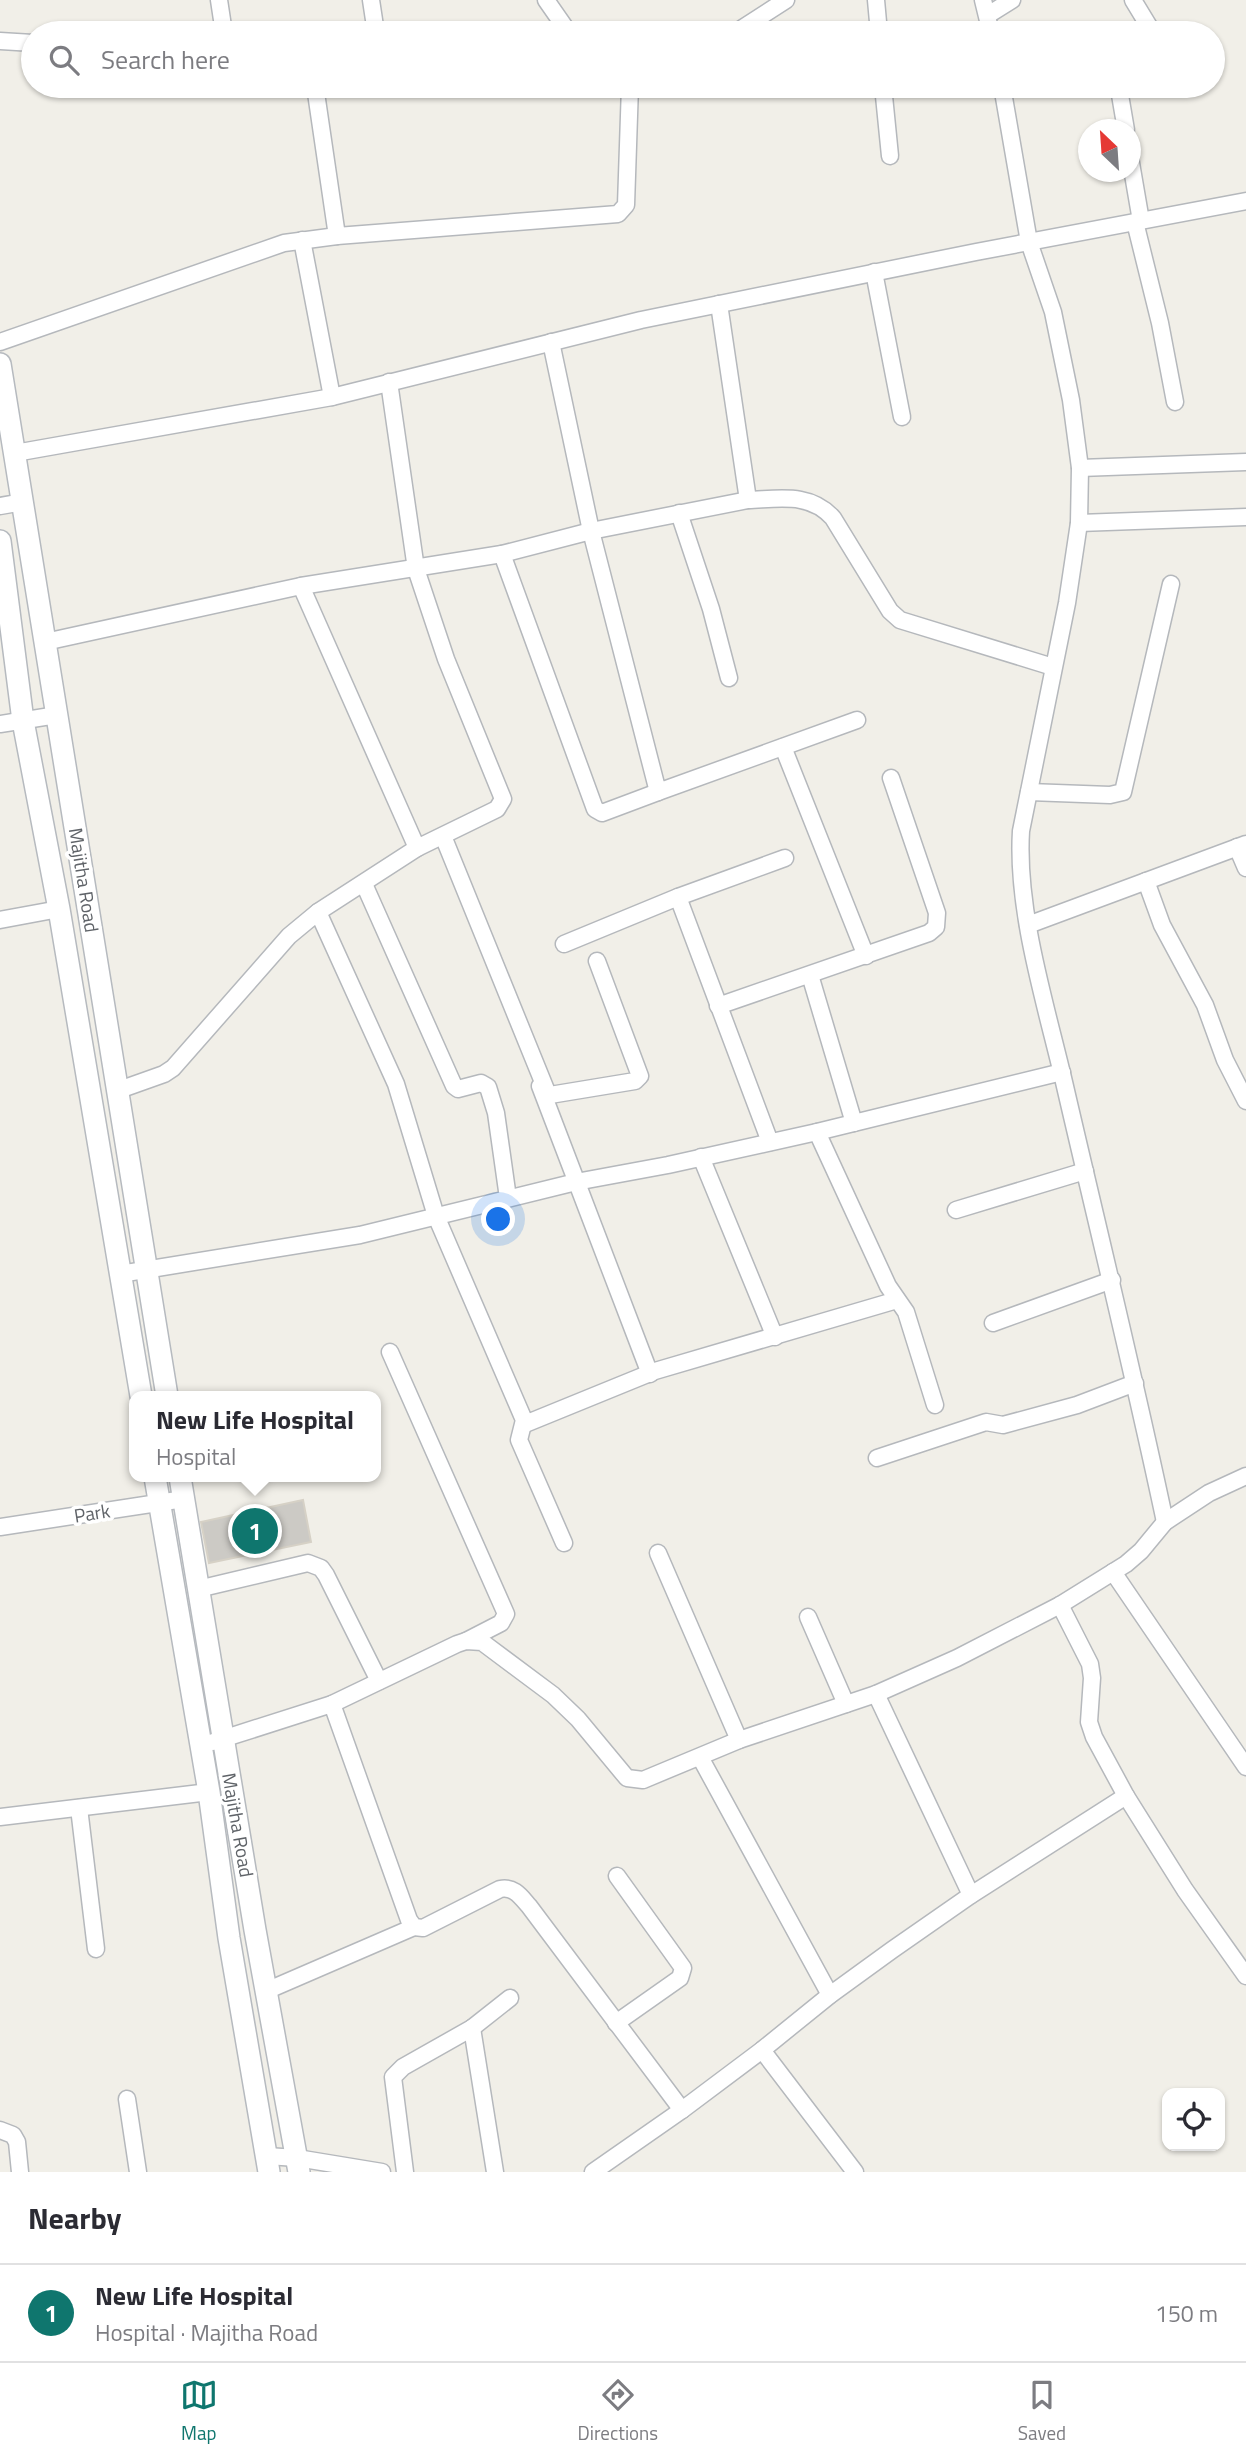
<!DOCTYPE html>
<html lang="en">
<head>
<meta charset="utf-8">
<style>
  body { margin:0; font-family:"Titillium Web",sans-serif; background:#f7f7f7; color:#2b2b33 }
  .controls { position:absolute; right:21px; bottom:21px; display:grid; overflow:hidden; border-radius:14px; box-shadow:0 2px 5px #0004 }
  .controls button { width:63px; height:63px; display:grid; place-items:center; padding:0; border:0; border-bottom:2px solid #e1e1e2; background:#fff; color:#2b2b33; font:35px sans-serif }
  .compass { position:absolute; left:1078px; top:119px; width:63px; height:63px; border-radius:50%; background:#fff; box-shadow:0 2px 5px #0004; rotate:335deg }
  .you { position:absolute; left:499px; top:1220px; width:24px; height:24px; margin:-18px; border:5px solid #fff; border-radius:50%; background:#1a73e8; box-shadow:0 0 0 10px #1a73e833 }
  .badge { display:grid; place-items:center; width:46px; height:46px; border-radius:50%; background:#0f766e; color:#fff; font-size:23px; font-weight:700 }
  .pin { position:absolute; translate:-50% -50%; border:4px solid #fff; box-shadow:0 2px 7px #0006 }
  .popup { position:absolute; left:129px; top:1391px; width:252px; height:91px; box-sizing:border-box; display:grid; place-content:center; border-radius:14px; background:#fff; filter:drop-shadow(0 2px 5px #0005); font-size:23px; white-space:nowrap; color:#7c7c81 }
  .popup b { font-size:26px; color:#2b2b33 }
  .popup::after { content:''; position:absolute; left:50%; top:100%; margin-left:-14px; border:14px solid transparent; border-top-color:#fff }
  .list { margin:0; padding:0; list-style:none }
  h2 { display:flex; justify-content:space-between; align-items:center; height:91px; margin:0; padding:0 28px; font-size:30px }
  h2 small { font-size:23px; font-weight:400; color:#7c7c81 }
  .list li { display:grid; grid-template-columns:46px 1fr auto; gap:21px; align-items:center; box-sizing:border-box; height:98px; padding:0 28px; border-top:2px solid #e1e1e2 }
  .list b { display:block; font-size:26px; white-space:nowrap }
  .list p { margin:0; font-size:23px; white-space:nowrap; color:#7c7c81 }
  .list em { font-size:23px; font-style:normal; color:#7c7c81 }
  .icon { flex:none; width:38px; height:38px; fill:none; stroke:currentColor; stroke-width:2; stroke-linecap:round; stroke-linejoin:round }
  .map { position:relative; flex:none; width:1246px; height:2172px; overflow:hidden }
  .search { position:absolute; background:#fff; box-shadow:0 2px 5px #0004; left:21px; right:21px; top:21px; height:77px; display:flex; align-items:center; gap:18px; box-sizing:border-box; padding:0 24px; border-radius:38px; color:#7c7c81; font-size:26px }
  .sheet { height:189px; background:#fff }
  nav { display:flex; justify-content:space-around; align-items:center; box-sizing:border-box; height:98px; border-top:2px solid #e1e1e2; background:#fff; font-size:19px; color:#7c7c81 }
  nav a { display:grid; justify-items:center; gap:4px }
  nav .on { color:#0f766e }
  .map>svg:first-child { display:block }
</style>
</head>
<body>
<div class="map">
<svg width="1246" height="2172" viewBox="0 0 1246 2172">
  <rect width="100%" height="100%" fill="#f1efe8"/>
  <!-- building -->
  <polygon fill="#cccac5" stroke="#d6d1c6" stroke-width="2" points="303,1500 311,1542 209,1563 201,1522"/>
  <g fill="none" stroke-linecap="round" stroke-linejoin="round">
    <!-- street casing -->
    <g stroke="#b5b8bc" stroke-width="19">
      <g id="street">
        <polyline points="219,0 224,33"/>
        <polyline points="371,0 376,33"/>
        <polyline points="546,0 569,33"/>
        <polyline points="876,0 879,33"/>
        <polyline points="983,0 991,33"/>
        <polyline points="1133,0 1153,33"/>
        <polyline points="988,15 1012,0"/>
        <polyline points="735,33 786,0"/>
        <polyline points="0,41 33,43"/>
        <polyline points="315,86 337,236 618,214 626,205 630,86"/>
        <polyline points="883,86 890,156"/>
        <path d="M1002 86 1029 242 1053 312 1071 400 1080 468 1079 523 1067 603 1021 831C1016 911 1046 1005 1064 1082 1098 1229 1134 1375 1165 1522"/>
        <polyline points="1119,89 1126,130"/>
        <polyline points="1130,157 1141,221"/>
        <polyline points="1135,222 1160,323 1175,402"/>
        <polyline points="302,240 332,397"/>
        <polyline points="874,272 902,417"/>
        <polyline points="0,342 284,243 337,236"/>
        <polyline points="551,342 591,531 658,792 857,720"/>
        <polyline points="15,453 332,397 641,320 976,252 1246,201"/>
        <polyline points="1080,468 1246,462"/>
        <path d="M748 500C779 499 810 492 833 518L890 611 900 620 1053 667"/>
        <polyline points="0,506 23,502"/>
        <polyline points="679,513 711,609 729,678"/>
        <polyline points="1079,523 1246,517"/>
        <polyline points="502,554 595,809 602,813 658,792"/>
        <polyline points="301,586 417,848"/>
        <polyline points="45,642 301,586 502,554 591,531 748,500 719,304"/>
        <polyline points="0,724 57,715"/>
        <polyline points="783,747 866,956"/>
        <polyline points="1029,792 1110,795 1123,792 1171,584"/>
        <polyline points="443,836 547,1092 550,1095 635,1081 640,1076 597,961"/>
        <polyline points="1237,847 1246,868"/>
        <polyline points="1146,881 1162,925 1205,1005 1225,1060 1246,1101"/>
        <polyline points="364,884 454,1086 458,1089 481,1083 488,1087 496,1113 508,1198"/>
        <polyline points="678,897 785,858"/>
        <polyline points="318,912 417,848 497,809 503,799 446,659 416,569 389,382"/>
        <polyline points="0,920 59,909"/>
        <polyline points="1028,925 1246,844"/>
        <polyline points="564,944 678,897 770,1142"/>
        <polyline points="810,975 854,1123"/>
        <polyline points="718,1006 929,933 936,927 937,913 891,778"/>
        <polyline points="540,1086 650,1374"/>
        <polyline points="119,1090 164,1074 173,1068 289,936 318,912 396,1084 436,1216 524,1420 519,1440 564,1543"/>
        <polyline points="817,1132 888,1286 906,1312 935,1405"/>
        <polyline points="701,1157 775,1337"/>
        <polyline points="956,1210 1085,1171"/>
        <polyline points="120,1274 360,1235 576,1182 668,1165 817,1132 1062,1072"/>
        <polyline points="993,1323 1112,1280"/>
        <polyline points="390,1352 506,1614 501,1623 466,1641"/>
        <polyline points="525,1424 655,1371 897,1300"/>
        <polyline points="877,1458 986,1422 1003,1425 1077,1405 1135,1383"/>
        <polyline points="0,1527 184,1499"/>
        <polyline points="658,1553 739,1740"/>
        <polyline points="1113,1572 1246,1767"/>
        <polyline points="198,1589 308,1563 321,1568 326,1575 379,1681"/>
        <polyline points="1060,1605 1090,1664 1092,1678 1089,1722 1094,1737 1126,1796 1185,1890 1246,1976"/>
        <polyline points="808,1617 846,1704"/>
        <polyline points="876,1694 971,1895"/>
        <path d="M332 1704 409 1920 414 1927 423 1928 500 1889C514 1886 521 1897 529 1906L682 2110"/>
        <polyline points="213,1742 332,1704 457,1644 466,1641 482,1642 553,1695 578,1719 627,1778 643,1780 739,1740 876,1694 957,1658 1060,1605 1126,1564 1141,1551 1165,1522 1209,1493 1246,1476"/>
        <polyline points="700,1757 830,1995"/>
        <polyline points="79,1808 96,1949"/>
        <polyline points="0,1817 209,1792"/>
        <polyline points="266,1991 414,1927"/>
        <polyline points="616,2023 680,1978 683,1968 617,1876"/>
        <polyline points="472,2028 495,2172"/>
        <polyline points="762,2050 855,2172"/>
        <polyline points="127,2099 138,2172"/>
        <polyline points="0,2130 13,2135 17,2142 20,2172"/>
        <polyline points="267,2156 297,2158 382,2172"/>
        <polyline points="405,2172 393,2077 403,2067 472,2028 510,1998"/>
        <polyline points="593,2172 682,2110 762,2050 830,1995 892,1950 971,1895 1126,1796"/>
      </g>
    </g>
    <!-- secondary casing -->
    <g stroke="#b6babf" stroke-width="24">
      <g id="secondary">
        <polyline points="0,364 167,1396"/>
        <polyline points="0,541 23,721 59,909 141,1396"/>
        <polyline points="155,1477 209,1792 229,1938 269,2172"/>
        <polyline points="180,1477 255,1930 299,2172"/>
      </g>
    </g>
    <!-- street -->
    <use href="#street" stroke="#fff" stroke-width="16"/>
    <!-- secondary -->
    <use href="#secondary" stroke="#fff" stroke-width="21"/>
  </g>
  <g text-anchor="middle" stroke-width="7" stroke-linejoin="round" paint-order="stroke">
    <!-- street labels -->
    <g font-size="19" fill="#5f6368" stroke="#fff">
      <text transform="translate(84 880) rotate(81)" y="7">Majitha Road</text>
      <text transform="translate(92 1513) rotate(-9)" y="7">Park</text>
      <text transform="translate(238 1825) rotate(80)" y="7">Majitha Road</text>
    </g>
  </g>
</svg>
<div class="controls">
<button><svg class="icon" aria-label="locate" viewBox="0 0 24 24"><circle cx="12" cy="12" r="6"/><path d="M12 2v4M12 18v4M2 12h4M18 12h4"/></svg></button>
</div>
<svg class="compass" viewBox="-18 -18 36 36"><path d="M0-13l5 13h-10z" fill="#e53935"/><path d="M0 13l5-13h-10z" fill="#7c7c81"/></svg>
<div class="you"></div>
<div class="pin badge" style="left:255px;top:1531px">1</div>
<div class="popup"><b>New Life Hospital</b>Hospital</div>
<div class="search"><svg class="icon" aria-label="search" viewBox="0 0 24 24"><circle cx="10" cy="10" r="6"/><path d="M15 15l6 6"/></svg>Search here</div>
</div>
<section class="sheet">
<h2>Nearby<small></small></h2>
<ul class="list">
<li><span class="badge">1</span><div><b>New Life Hospital</b><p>Hospital · Majitha Road</p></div><em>150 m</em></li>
</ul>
</section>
<nav>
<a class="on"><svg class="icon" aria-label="map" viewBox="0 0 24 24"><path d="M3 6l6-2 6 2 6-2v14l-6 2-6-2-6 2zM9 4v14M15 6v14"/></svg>Map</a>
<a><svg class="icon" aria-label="directions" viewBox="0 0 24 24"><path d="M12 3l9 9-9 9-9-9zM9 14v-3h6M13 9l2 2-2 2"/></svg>Directions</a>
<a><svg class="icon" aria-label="saved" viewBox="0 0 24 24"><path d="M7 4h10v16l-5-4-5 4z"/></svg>Saved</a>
</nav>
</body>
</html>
